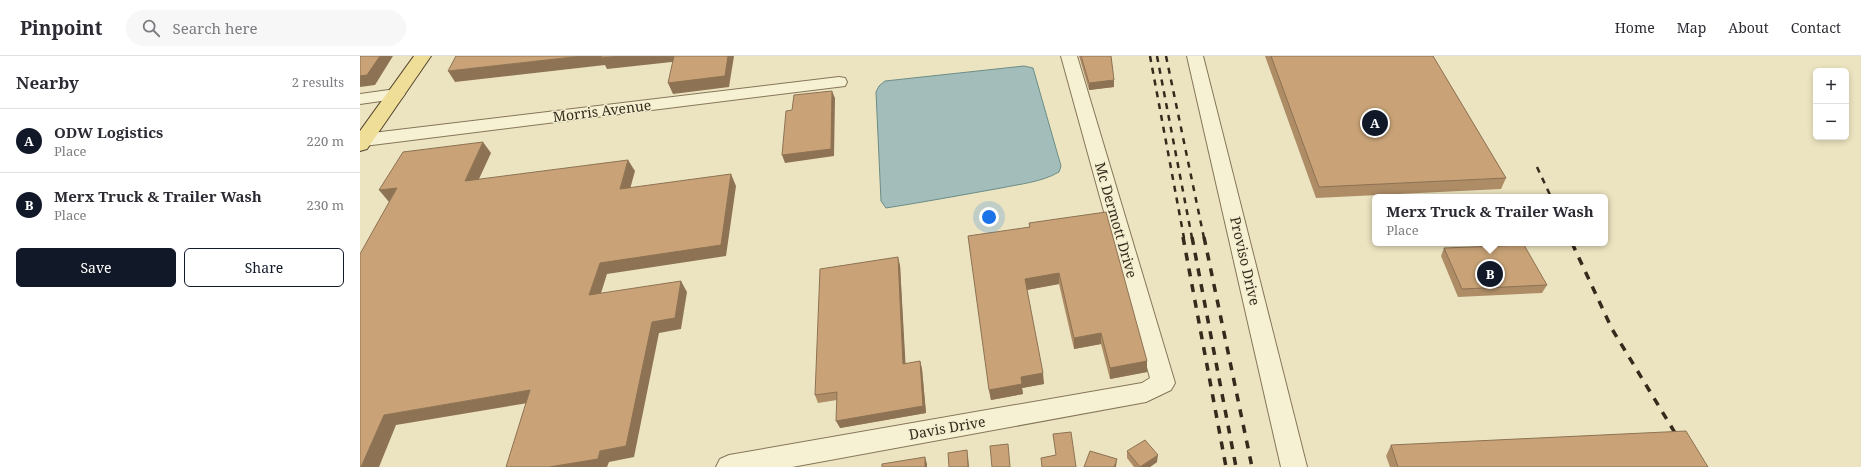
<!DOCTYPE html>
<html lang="en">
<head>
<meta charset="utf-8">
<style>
  body { margin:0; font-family:"Noto Serif",serif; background:#f7f7f7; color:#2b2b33 }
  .controls { position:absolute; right:12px; top:12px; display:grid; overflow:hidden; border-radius:6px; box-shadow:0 2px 6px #0003 }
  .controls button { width:36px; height:36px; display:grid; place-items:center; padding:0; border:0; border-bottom:1px solid #e1e1e2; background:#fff; color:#2b2b33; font:20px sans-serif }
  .you { position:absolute; left:629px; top:161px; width:14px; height:14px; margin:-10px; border:3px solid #fff; border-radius:50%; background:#1a73e8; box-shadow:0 0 0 6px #1a73e833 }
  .badge { display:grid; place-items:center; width:26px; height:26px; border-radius:50%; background:#111827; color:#fff; font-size:13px; font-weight:700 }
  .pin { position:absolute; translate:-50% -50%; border:2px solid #fff; box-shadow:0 1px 4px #0006 }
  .popup { position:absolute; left:1012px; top:138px; width:236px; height:52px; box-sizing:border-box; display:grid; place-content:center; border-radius:6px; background:#fff; filter:drop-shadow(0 1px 3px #0005); font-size:13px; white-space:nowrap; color:#7c7c81 }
  .popup b { font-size:15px; color:#2b2b33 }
  .popup::after { content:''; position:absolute; left:50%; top:100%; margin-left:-8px; border:8px solid transparent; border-top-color:#fff }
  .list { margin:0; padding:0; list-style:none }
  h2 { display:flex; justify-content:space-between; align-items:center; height:52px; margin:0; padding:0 16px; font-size:17px }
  h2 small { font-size:13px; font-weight:400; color:#7c7c81 }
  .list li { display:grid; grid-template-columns:26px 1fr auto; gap:12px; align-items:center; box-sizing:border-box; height:64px; padding:0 16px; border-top:1px solid #e1e1e2 }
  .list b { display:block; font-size:15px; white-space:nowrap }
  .list p { margin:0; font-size:13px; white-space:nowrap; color:#7c7c81 }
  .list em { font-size:13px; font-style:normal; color:#7c7c81 }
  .actions { display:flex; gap:8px; padding:12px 16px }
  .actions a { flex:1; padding:9px 0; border:1px solid #111827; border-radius:6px; text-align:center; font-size:14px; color:#111827 }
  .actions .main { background:#111827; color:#fff }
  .icon { flex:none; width:22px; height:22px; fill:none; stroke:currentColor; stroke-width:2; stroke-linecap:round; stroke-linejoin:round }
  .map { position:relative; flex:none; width:1501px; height:411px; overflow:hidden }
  header { display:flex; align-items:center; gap:24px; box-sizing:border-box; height:56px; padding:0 20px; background:#fff; border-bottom:1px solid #e1e1e2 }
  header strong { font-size:19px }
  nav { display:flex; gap:22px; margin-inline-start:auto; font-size:14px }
  .search { width:280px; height:36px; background:#f7f7f7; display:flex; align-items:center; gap:10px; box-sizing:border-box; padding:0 14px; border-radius:22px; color:#7c7c81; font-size:15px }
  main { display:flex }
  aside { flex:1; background:#fff }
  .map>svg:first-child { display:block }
</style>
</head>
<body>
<header>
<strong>Pinpoint</strong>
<div class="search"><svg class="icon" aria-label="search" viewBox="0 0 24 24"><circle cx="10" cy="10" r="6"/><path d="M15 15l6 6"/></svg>Search here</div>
<nav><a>Home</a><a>Map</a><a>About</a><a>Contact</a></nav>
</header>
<main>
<aside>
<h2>Nearby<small>2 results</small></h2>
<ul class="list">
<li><span class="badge">A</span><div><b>ODW Logistics</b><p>Place</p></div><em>220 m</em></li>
<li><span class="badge">B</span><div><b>Merx Truck &amp; Trailer Wash</b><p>Place</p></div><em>230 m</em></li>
</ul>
<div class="actions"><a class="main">Save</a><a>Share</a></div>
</aside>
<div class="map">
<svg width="1501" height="411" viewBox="0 0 1501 411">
  <rect width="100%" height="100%" fill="#ece4c0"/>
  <!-- water -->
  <path fill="#a3beba" stroke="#6b8c87" d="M664 10 673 12 701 110 699 116C682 126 660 128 641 132 602 139 564 146 526 152L521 145 516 36 519 30 525 25Z"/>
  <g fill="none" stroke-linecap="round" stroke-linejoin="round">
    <!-- minor casing -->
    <g stroke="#857559" stroke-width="2">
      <g id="minor">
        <polygon points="701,0 717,0 815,327 811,334 786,346 432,411 356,411 360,403 369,399 782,327 790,322"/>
        <polygon points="827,0 843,0 947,411 921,411"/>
        <polygon points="479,21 485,22 487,26 485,30 4,90 0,89 0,79 4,78"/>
        <polygon points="36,33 42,34 45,38 42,42 0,48 0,38"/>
      </g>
    </g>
    <!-- major casing -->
    <g stroke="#52432d" stroke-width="2">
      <polygon id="major" points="54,0 71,0 7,93 0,95 0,75"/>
    </g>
    <!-- minor -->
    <use href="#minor" fill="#f7f1d3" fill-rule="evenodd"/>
    <!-- major -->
    <use href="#major" fill="#efde98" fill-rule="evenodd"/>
    <!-- rail-far1 -->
    <g stroke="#352b1d" stroke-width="2.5" stroke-dasharray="6 6" stroke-linecap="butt">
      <polyline points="790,0 824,182"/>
      <polyline points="797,0 832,182"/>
      <polyline points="806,0 844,182"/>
      <polyline points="1177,111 1191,141"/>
    </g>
    <!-- rail -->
    <g stroke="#352b1d" stroke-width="3.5" stroke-dasharray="8 8" stroke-linecap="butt">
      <polyline points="823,181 866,411"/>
      <polyline points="832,181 876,411"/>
      <polyline points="844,181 892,411"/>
      <polyline points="1212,187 1252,273 1320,385"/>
    </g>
  </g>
  <!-- wall -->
  <g fill="#ad8c66">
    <polygon points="719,0 751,0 754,31 729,34"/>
    <polygon points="905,0 1073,0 1146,122 1141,133 956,142"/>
    <polygon points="669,167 787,305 787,316 750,323 741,288 714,293 699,228 667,234 684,328 662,332 663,338 631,344 629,334 669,171"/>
    <polygon points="1084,192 1187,229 1182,237 1098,241 1081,200"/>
    <polygon points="540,209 545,308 560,305 562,313 566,357 480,372 477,344 458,347 455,339"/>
    <polygon points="1031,389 1348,411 1030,411 1026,400"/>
    <polygon points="767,395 797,406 790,411 774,411 767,402"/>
  </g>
  <!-- shaded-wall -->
  <g fill="#8d7253">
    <polygon points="20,0 33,0 15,29 0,31 0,20"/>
    <polygon points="222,0 318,0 321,5 247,13 245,9 95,26 88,15"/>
    <polygon points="368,0 374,0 369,31 313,38 308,27"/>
    <polygon points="754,24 754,31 729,34 729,27"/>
    <polygon points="472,35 475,42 474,100 425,107 422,99"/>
    <polygon points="123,86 131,97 113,136 105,125"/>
    <polygon points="268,104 275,115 267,144 260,133"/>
    <polygon points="371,118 376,130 366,200 247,218 237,250 229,239 240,207"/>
    <polygon points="37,132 29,146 19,134"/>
    <polygon points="538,201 540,209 546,316 543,308"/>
    <polygon points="699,217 699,228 666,234 665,223"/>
    <polygon points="321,225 327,236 321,273 299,277 274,401 249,406 247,411 189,411 240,395 292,266"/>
    <polygon points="741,277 741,288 714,293 714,282"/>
    <polygon points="560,305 562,313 566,357 480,372 476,365"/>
    <polygon points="787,305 787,316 750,323 750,312"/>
    <polygon points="683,317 684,328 662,332 663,338 631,344 629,334 661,321"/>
    <polygon points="170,334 180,345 36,369 19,411 1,411 24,359"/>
    <polygon points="607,394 608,400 609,411 608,411"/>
    <polygon points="798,399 797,406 790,411 780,411"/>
    <polygon points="565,401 567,408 567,411 565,411"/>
    <polygon points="757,403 756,411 754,411"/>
  </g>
  <!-- building -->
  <g fill="#c9a377" stroke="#8d7253">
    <polygon points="0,0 20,0 7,19 0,20"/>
    <polygon points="96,0 222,0 88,15"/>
    <polygon points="242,0 262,0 241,2"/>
    <polygon points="314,0 368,0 365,20 308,27"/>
    <polygon points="721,0 751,0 754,24 729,27"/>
    <polygon points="911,0 1073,0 1146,122 959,131"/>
    <polygon points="472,35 471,93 422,99 426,55 432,54 434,39"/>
    <polygon points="123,86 105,125 268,104 260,133 371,118 361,189 240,207 229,239 321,225 315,262 292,266 266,390 240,395 238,403 189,411 146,411 170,334 24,359 1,411 0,411 0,198 37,132 19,134 43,96"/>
    <polygon points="746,156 787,305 750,312 741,277 714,282 699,217 665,223 683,317 661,321 662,328 629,334 608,180 670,171 669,167"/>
    <polygon points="1164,189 1187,229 1102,233 1084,192"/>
    <polygon points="538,201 543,308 560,305 563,350 476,365 477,336 455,339 460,213"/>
    <polygon points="1326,375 1348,411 1038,411 1031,389"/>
    <polygon points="711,376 716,411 682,411 681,402 696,399 693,378"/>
    <polygon points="785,384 798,399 780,411 767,395"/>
    <polygon points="648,388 650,411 632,411 630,390"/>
    <polygon points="607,394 608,411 589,411 588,397"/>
    <polygon points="730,395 757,403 754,411 724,411"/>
    <polygon points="565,401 565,411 522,411 522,408"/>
  </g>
  <g text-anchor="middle" stroke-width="3" stroke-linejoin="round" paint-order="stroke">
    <!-- street labels -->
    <g font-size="14" fill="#352b1d" stroke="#f4eed0">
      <text transform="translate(242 55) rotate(-7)" y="5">Morris Avenue</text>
      <text transform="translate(756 164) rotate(74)" y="5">Mc Dermott Drive</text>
      <text transform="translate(885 205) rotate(77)" y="5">Proviso Drive</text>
      <text transform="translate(587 372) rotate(-10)" y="5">Davis Drive</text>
    </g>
  </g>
</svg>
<div class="controls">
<button>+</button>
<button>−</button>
</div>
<div class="you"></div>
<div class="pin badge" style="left:1015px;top:67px">A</div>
<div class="pin badge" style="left:1130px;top:218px">B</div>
<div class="popup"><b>Merx Truck &amp; Trailer Wash</b>Place</div>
</div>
</main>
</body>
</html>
